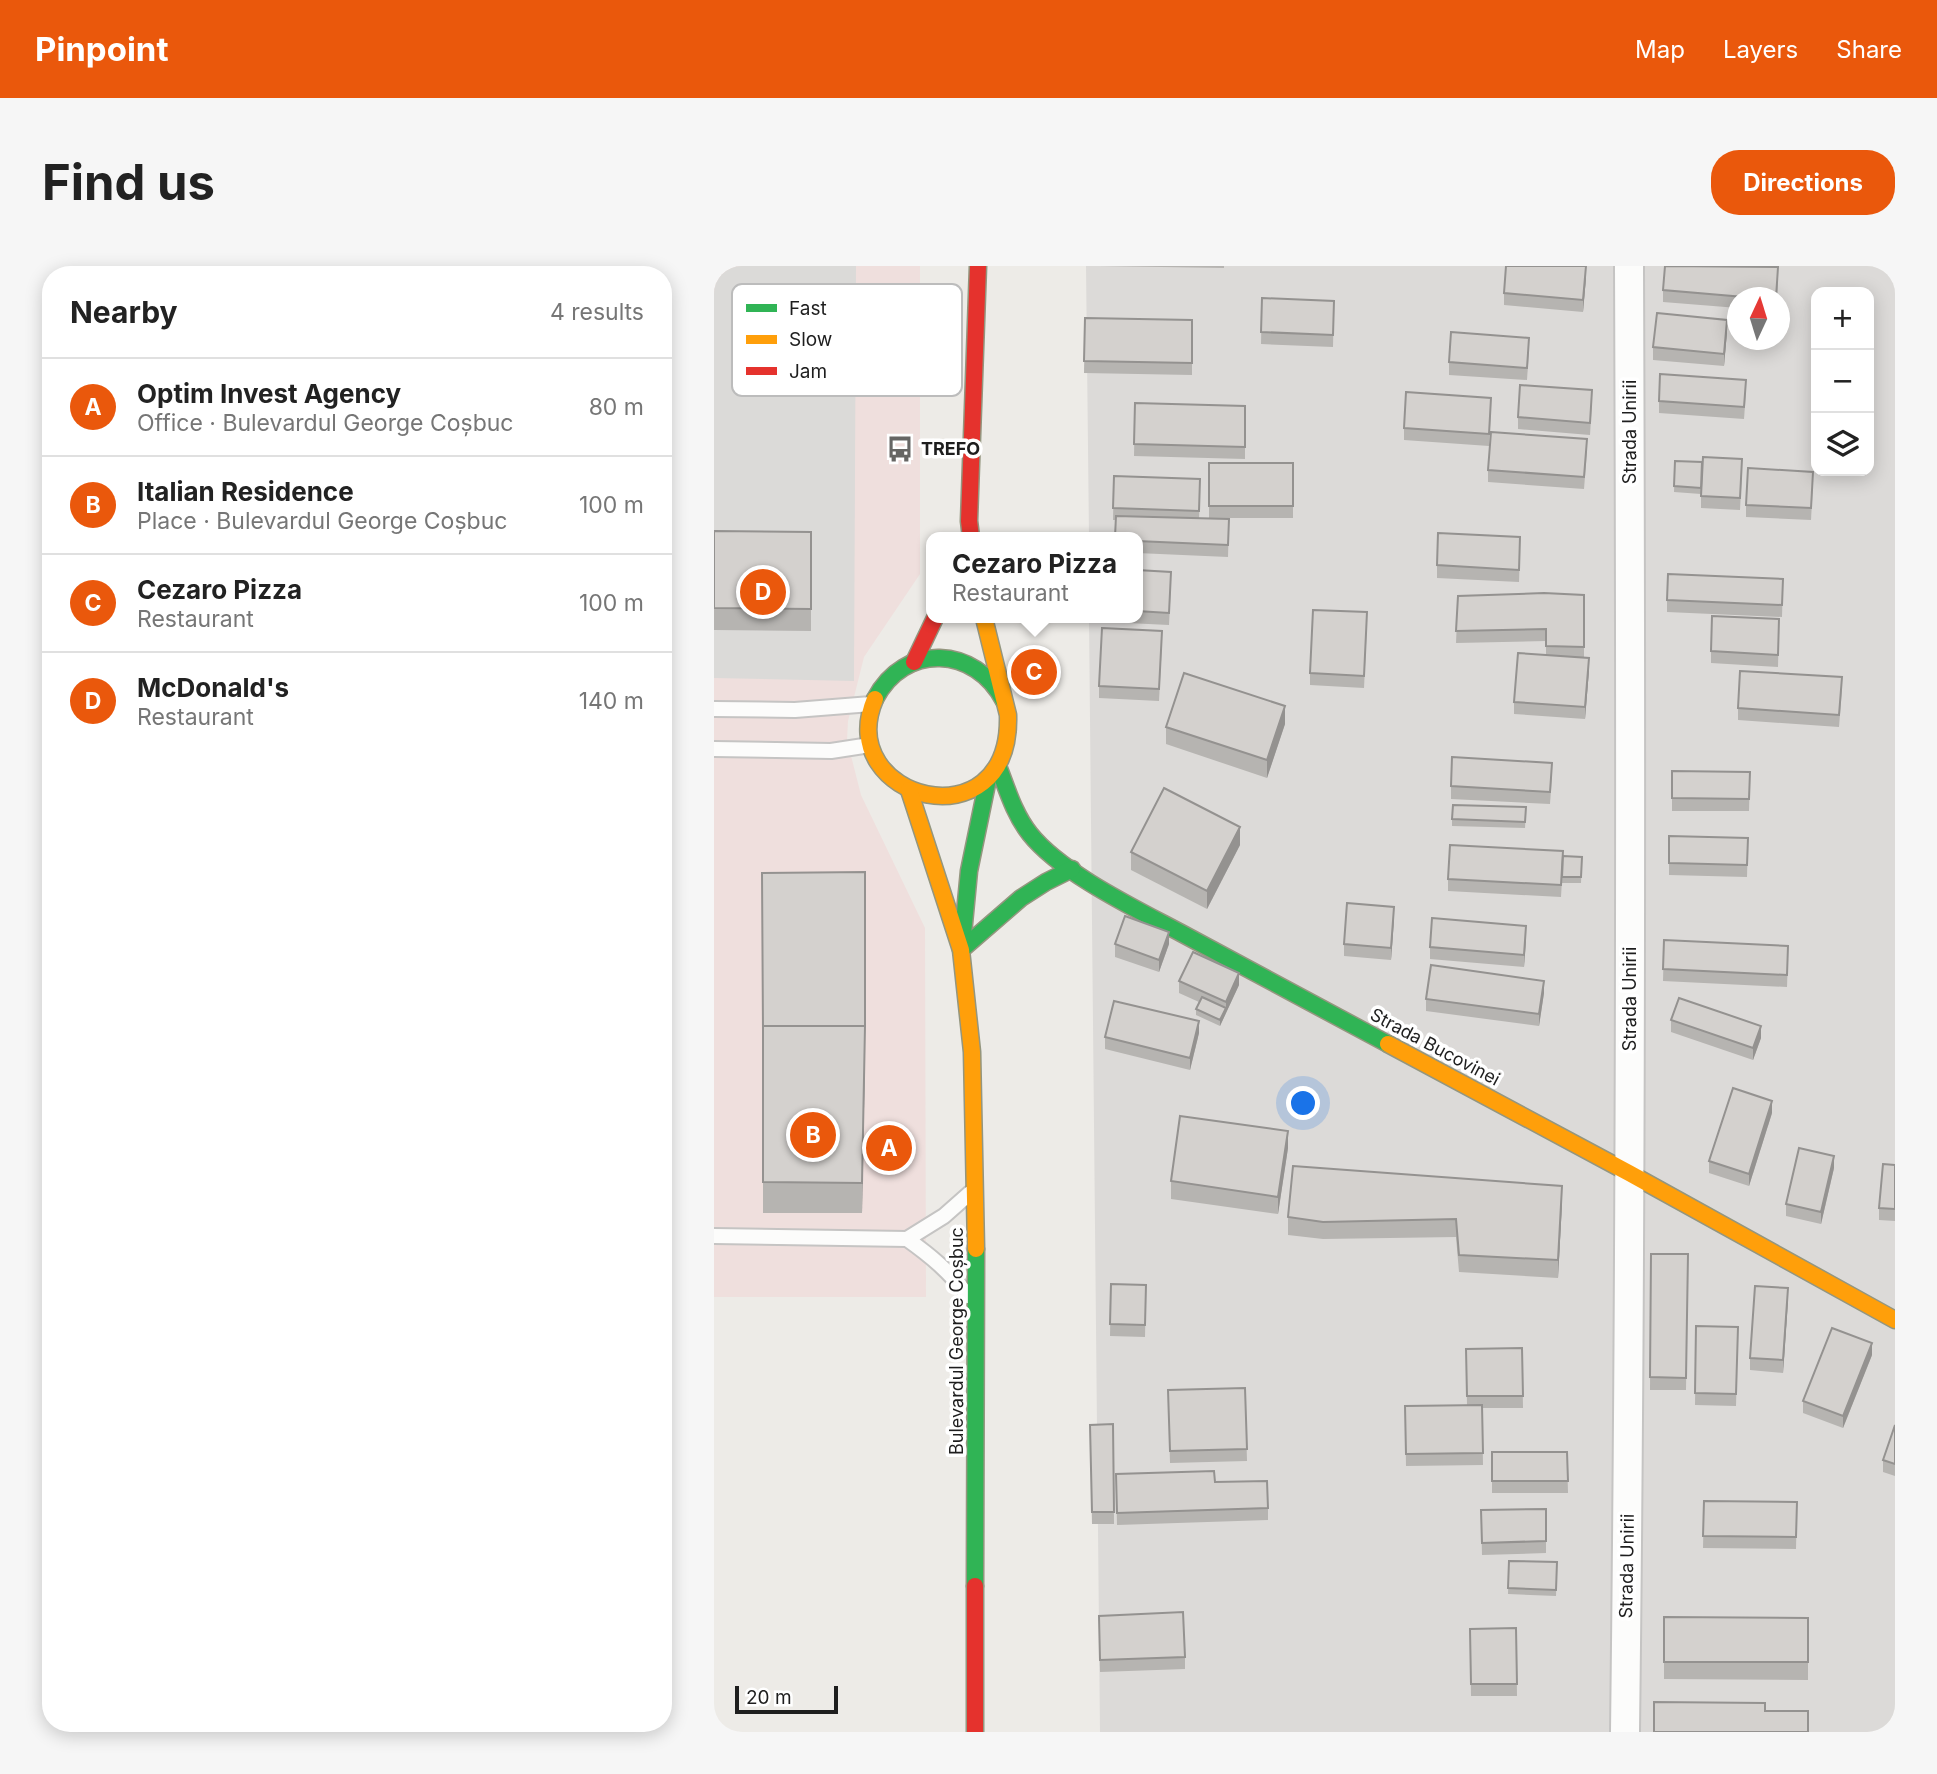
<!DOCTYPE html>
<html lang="en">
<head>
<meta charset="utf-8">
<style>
  body { margin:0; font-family:Inter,sans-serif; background:#f6f6f6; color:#222 }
  .controls { position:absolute; right:21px; top:21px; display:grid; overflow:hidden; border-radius:14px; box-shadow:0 4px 18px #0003 }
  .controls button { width:63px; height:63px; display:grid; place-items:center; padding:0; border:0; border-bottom:2px solid #e0e0e0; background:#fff; color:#222; font:35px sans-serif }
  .compass { position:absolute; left:1013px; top:21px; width:63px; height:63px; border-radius:50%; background:#fff; box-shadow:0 4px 18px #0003; rotate:4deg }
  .scale { position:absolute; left:21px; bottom:18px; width:103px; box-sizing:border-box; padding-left:7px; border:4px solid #1e1e1e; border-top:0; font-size:19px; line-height:24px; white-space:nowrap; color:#1e1e1e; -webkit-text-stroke:5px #fff; paint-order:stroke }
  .you { position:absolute; left:590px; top:838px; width:24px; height:24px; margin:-18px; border:5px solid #fff; border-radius:50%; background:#1a73e8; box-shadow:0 0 0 10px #1a73e833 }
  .badge { display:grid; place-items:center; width:46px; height:46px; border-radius:50%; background:#ea580c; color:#fff; font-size:23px; font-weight:700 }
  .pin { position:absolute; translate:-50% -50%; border:4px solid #fff; box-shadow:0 2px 7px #0006 }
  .popup { position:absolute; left:212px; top:266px; width:217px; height:91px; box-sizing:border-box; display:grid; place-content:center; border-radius:14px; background:#fff; filter:drop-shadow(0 2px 5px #0005); font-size:23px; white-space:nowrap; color:#767676 }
  .popup b { font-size:26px; color:#222 }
  .popup::after { content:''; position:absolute; left:50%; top:100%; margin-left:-14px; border:14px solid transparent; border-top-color:#fff }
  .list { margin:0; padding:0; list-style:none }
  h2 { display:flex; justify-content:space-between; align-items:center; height:91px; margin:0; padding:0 28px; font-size:30px }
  h2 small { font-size:23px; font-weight:400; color:#767676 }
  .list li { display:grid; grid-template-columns:46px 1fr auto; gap:21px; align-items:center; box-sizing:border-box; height:98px; padding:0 28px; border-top:2px solid #e0e0e0 }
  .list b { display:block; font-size:26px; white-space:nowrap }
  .list p { margin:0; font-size:23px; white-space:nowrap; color:#767676 }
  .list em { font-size:23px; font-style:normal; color:#767676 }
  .icon { flex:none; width:38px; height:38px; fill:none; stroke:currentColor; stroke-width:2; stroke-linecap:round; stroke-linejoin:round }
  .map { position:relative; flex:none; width:1181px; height:1466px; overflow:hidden; border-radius:28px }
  header { display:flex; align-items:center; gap:42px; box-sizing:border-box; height:98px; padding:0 35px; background:#ea580c; color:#fff }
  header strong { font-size:33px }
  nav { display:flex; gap:38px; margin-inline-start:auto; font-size:24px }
  .intro { display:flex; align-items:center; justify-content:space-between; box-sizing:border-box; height:168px; padding:0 42px }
  h1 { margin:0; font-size:49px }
  .button { padding:18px 32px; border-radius:28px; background:#ea580c; color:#fff; font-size:24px; font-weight:700 }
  main { display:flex; gap:42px; padding:0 42px }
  aside { flex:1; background:#fff; border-radius:28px; box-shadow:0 4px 18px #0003 }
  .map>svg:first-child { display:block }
</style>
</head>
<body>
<header>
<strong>Pinpoint</strong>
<nav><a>Map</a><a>Layers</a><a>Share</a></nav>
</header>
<div class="intro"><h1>Find us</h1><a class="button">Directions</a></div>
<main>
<aside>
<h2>Nearby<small>4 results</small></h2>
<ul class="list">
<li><span class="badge">A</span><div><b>Optim Invest Agency</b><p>Office · Bulevardul George Coșbuc</p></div><em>80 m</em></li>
<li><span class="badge">B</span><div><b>Italian Residence</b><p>Place · Bulevardul George Coșbuc</p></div><em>100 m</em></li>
<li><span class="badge">C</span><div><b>Cezaro Pizza</b><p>Restaurant</p></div><em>100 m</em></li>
<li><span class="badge">D</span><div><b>McDonald's</b><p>Restaurant</p></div><em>140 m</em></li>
</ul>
</aside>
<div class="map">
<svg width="1181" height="1466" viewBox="0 0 1181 1466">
  <rect width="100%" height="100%" fill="#edebe7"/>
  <!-- residential -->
  <path fill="#dcdad8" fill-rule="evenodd" d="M372 0H1181V1466H386L375 352H423V271H375ZM1102 26H1155V205H1102ZM1024 32H1066V74H1024Z"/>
  <!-- commercial -->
  <polygon fill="#efdfdd" points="0,0 206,0 206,308 150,391 134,455 133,474 147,529 211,662 212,1031 0,1031"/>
  <!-- religious -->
  <polygon fill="#dbdad8" points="0,0 142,0 140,415 0,412"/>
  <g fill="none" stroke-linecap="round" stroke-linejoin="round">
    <!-- lane casing -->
    <g stroke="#c5c4c3" stroke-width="18">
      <g id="lane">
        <polyline points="0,443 81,444 157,438"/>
        <polyline points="0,483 117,485 156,479"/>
        <polyline points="0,970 193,973"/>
        <path d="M254 1030C236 1006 217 990 193 973L230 950 256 927"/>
      </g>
    </g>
    <!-- street casing -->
    <g stroke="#c5c4c3" stroke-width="32">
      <path id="street" d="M911 1466C917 977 917 489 915 0"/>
    </g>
    <!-- fast casing -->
    <g stroke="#94967f" stroke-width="19">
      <g id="fast">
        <path d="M161 433C190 376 262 380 290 435"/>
        <path d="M284 500C293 523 300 548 316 568 347 607 422 643 467 667 536 704 605 741 674 778"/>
        <polyline points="249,668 255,605 274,513"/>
        <polyline points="247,684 307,632 332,616 358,603"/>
        <polyline points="261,1320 262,983"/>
      </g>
    </g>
    <!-- slow casing -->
    <g stroke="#94967f" stroke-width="19">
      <g id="slow">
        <path d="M161 433C118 534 298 581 294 449L270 352"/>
        <polyline points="195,524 247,684 258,786 262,983"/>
        <polyline points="674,778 915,907 1181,1054"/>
      </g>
    </g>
    <!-- jam casing -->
    <g stroke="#94967f" stroke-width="19">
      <g id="jam">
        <polyline points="257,271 255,255 264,0"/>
        <polyline points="200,396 221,352"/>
        <polyline points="261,1466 261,1320"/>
      </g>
    </g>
    <!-- path -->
    <polyline stroke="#d6c9c6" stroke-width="4.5" stroke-dasharray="3.5 3.5" stroke-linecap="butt" points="118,40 226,41"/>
    <!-- lane -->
    <use href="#lane" stroke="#fcfcfb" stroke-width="14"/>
    <!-- street -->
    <use href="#street" stroke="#fcfcfb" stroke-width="28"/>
    <!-- fast -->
    <use href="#fast" stroke="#30b455" stroke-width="16"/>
    <!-- slow -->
    <use href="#slow" stroke="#ff9f0a" stroke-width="16"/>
    <!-- jam -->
    <use href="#jam" stroke="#e5322d" stroke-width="16"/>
  </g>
  <!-- wall -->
  <g fill="#b6b4b1">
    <polygon points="386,0 510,0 510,2"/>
    <polygon points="872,12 869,46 790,39 790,27"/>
    <polygon points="1064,13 1063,32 1024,32 1024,42 949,36 949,24"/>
    <polygon points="548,32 620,35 619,81 547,78"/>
    <polygon points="371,52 478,54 478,109 370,107"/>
    <polygon points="1013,66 1010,100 939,94 939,81"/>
    <polygon points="815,84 813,114 735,109 735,96"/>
    <polygon points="1032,126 1030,153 945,147 945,135"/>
    <polygon points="878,136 876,169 804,163 804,151"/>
    <polygon points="421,137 531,140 531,193 420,190"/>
    <polygon points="777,144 775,180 690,174 690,162"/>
    <polygon points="873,185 870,223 774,216 774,204"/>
    <polygon points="961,195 1028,205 1026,244 987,242 987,228 960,226"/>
    <rect x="495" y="197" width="84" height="55"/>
    <polygon points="400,210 486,226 485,253 515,253 514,291 423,287 423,271 402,254 399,254"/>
    <polygon points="1099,218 1097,254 1032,251 1032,239"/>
    <polygon points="0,265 97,266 97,365 0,364"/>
    <polygon points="806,284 805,316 723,312 723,299"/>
    <polygon points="423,304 457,318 455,359 393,356 393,352 423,352"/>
    <polygon points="1069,313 1068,351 953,346 953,334"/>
    <polygon points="870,329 870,392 875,404 871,453 800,448 800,436 832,389 832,375 742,377 744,330"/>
    <polygon points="1065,353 1064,401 997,397 997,385"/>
    <polygon points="653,358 650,422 596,419 596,407"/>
    <polygon points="448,377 445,435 385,432 385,420"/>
    <polygon points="1128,423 1125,461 1024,454 1024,442"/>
    <polygon points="571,458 553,512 452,478 452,461"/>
    <polygon points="958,505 1036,506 1035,545 958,545"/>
    <polygon points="838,509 836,538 737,533 737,520"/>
    <polygon points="812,541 811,562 738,560 738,553"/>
    <polygon points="955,570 1034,572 1033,611 955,609"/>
    <polygon points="526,579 493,643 417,604 417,586"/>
    <polygon points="849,590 868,591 867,617 848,617 848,614 847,631 734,625 734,613"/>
    <polygon points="680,653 677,694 630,690 630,678"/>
    <polygon points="812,672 810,701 716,693 716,681"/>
    <polygon points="950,674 1074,692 1073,721 949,715"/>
    <polygon points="401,678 455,678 445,706 401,691"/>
    <polygon points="465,715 525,719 506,760 482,749 482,743 485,736 465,727"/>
    <polygon points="830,727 825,760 712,745 712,733"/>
    <polygon points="957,754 1047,772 1039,794 957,766"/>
    <polygon points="485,767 476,804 391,783 391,771"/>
    <polygon points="49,782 151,791 148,947 49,947"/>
    <polygon points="1058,847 1035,920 995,907 995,895"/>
    <polygon points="574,882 564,948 457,933 457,915"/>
    <polygon points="1181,899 1181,955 1165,954 1165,942"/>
    <polygon points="1120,902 1107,958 1072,950 1072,938"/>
    <polygon points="848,937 844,1012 745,1006 742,971 609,973 574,969 574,951"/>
    <polygon points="937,988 974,988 972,1124 936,1124"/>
    <polygon points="397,1018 432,1019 431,1071 396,1070"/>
    <polygon points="1074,1034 1069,1107 1036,1104 1036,1092"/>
    <polygon points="982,1060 1024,1061 1022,1140 981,1139"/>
    <polygon points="808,1082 809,1142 768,1142 769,1199 692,1200 691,1140 753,1139 752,1083"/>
    <polygon points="1158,1089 1129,1162 1089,1147 1089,1135"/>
    <polygon points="531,1122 533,1195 456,1197 454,1124"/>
    <polygon points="399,1158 400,1258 378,1258 376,1159"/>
    <polygon points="1181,1159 1181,1210 1169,1206 1169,1194"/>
    <polygon points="778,1186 853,1186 854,1227 778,1227"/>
    <polygon points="402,1208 501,1216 554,1242 554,1254 403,1259"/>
    <polygon points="990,1235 1083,1236 1082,1283 989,1282"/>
    <polygon points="832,1243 832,1287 768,1289 767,1244"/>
    <polygon points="795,1295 843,1296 842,1330 794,1328"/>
    <polygon points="950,1351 1094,1352 1094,1414 950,1413"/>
    <polygon points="385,1362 471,1391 471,1403 386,1406"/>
    <polygon points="802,1362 803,1430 757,1430 756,1363"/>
  </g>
  <!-- shaded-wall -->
  <g fill="#949290">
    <polygon points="872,0 872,12 869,46 869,34"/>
    <polygon points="1013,54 1013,66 1010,100 1010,88"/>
    <polygon points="875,392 875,404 871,453 871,441"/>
    <polygon points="571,440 571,458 553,512 553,494"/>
    <polygon points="526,561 526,579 493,643 493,625"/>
    <polygon points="680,641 680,653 677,694 677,682"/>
    <polygon points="812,660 812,672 810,701 810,689"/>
    <polygon points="455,666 455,678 445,706 445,694"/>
    <polygon points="525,707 525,719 506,760 506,754 512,742 512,736"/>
    <polygon points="830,715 830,727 825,760 825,748"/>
    <polygon points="485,755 485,767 476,804 476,792"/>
    <polygon points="151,760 151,791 148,947 148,917"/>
    <polygon points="1047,760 1047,772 1039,794 1039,782"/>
    <polygon points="1058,835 1058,847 1035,920 1035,908"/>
    <polygon points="574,865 574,882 564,948 564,931"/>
    <polygon points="1120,890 1120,902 1107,958 1107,946"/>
    <polygon points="848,920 848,937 844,1012 844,994"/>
    <polygon points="1074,1022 1074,1034 1069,1107 1069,1094"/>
    <polygon points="1158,1077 1158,1089 1129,1162 1129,1150"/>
  </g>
  <!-- building -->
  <g fill="#d4d1ce" stroke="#949290" stroke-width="2">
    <polygon points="792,0 872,0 869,34 790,27"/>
    <polygon points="951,0 1064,1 1062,32 1042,32 949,24"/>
    <polygon points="548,32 620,35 619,69 547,66"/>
    <polygon points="943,47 1013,54 1010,88 939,81"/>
    <polygon points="371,52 478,54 478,97 370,95"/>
    <polygon points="737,66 815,72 813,102 735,96"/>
    <polygon points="946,108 1032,114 1030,141 945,135"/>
    <polygon points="806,119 878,124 876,157 804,151"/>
    <polygon points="692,126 777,132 775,168 690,162"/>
    <polygon points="421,137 531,140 531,181 420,178"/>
    <polygon points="777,166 873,173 870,211 774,204"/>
    <polygon points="989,191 1028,193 1026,232 987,230"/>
    <polygon points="961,195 988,196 987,222 960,220"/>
    <rect x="495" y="197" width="84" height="43"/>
    <polygon points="1034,202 1099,206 1097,242 1032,239"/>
    <polygon points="400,210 486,213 485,245 399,242"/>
    <polygon points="402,250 515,253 514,279 423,275 423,271 401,271"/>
    <polygon points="0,265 97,266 97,343 0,342"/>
    <polygon points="724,267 806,271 805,304 723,299"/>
    <polygon points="423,304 457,306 455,347 423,345"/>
    <polygon points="954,308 1069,313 1068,339 953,334"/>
    <polygon points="830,327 870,329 870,381 832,380 832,363 742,365 744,330"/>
    <polygon points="599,344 653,346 650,410 596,407"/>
    <polygon points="998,350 1065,353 1064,389 997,385"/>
    <polygon points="388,362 448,365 445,423 385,420"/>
    <polygon points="804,387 875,392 871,441 800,436"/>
    <polygon points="1026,405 1128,411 1125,449 1024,442"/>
    <polygon points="470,407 571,440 553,494 452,461"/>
    <polygon points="738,491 838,497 836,526 737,520"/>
    <polygon points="958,505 1036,506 1035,533 958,532"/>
    <polygon points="450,522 526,561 493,625 417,586"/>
    <polygon points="739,539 812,541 811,556 738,553"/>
    <polygon points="955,570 1034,572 1033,599 955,597"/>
    <polygon points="736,579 849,585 847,619 734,613"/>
    <polygon points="849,590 868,591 867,611 848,611"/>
    <polygon points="151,606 151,760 49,760 49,765 48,607"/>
    <polygon points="633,637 680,641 677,682 630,678"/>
    <polygon points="411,650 455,666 445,694 401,678"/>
    <polygon points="718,652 812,660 810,689 716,681"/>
    <polygon points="950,674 1074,680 1073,709 949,703"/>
    <polygon points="479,686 525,707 512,736 465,715"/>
    <polygon points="717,699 830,715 825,748 712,733"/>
    <polygon points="488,731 512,742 506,754 482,743"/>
    <polygon points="965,732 1047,760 1039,782 957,754"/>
    <polygon points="400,735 485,755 476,792 391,771"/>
    <polygon points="49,760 151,760 148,917 49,916"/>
    <polygon points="1019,822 1058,835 1035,908 995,895"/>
    <polygon points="466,850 574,865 564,931 457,915"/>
    <polygon points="1085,882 1120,890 1107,946 1072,938"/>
    <polygon points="1169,898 1181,899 1181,943 1165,942"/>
    <polygon points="579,900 848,920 844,994 745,989 742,953 609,956 574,951"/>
    <polygon points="937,988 974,988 972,1112 936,1111"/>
    <polygon points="397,1018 432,1019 431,1059 396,1058"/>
    <polygon points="1041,1020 1074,1022 1069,1094 1036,1092"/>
    <polygon points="982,1060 1024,1061 1022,1128 981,1127"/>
    <polygon points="1118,1062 1158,1077 1129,1150 1089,1135"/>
    <polygon points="808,1082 809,1130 753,1130 752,1083"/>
    <polygon points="531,1122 533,1183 456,1185 454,1124"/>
    <polygon points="768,1139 769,1187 692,1188 691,1140"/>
    <polygon points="399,1158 400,1246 378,1246 376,1159"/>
    <polygon points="1181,1159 1181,1198 1169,1194"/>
    <polygon points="778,1186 853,1186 854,1215 778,1215"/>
    <polygon points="500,1205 501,1216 553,1215 554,1242 403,1247 402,1208"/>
    <polygon points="990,1235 1083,1236 1082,1271 989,1270"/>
    <polygon points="832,1243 832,1275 768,1277 767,1244"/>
    <polygon points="795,1295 843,1296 842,1324 794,1322"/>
    <polygon points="469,1346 471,1391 386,1394 385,1350"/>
    <polygon points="950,1351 1094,1352 1094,1396 950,1396"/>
    <polygon points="802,1362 803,1418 757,1418 756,1363"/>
    <polygon points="940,1436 1051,1437 1051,1445 1094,1445 1094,1466 940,1466"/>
  </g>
  <!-- icons -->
  <defs>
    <g id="bus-bare" transform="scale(2.1)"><path d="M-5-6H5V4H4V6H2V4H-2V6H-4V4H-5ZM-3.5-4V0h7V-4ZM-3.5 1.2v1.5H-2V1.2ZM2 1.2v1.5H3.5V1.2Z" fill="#666664" stroke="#fff" stroke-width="2.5" paint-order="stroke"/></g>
  </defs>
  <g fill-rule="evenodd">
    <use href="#bus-bare" x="186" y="183"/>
  </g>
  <g text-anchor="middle" stroke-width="7" stroke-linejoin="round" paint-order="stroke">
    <!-- street labels -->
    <g font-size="18" fill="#1e1e1e" stroke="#fff">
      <text transform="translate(916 166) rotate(-90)" y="6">Strada Unirii</text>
      <text transform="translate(916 733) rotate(-90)" y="6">Strada Unirii</text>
      <text transform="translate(721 781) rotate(28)" y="6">Strada Bucovinei</text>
      <text transform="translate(243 1075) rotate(-90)" y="6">Bulevardul George Coșbuc</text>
      <text transform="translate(913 1300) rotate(-89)" y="6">Strada Unirii</text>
    </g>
    <!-- poi labels -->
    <g font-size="18" font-weight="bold" fill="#1e1e1e" stroke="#fff" text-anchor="start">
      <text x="207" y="189">TREFO</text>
    </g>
  </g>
  <!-- legend -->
  <rect x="18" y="18" width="230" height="112" rx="10" fill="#fff" stroke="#bcbcbc" stroke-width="2"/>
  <rect x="32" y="38" width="31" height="8" fill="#30b455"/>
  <rect x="32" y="69" width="31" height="9" fill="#ff9f0a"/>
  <rect x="32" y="101" width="31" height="8" fill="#e5322d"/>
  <g font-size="19" fill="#1e1e1e">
    <text x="75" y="49">Fast</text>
    <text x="75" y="80">Slow</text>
    <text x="75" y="112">Jam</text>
  </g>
</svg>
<div class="controls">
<button>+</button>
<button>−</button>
<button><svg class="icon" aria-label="layers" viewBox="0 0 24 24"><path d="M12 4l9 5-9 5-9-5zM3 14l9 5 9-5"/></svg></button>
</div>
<svg class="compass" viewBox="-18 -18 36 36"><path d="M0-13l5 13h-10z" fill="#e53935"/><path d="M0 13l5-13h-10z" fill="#767676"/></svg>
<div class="scale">20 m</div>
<div class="you"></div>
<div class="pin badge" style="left:175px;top:882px">A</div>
<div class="pin badge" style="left:99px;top:869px">B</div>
<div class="pin badge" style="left:320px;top:406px">C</div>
<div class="popup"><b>Cezaro Pizza</b>Restaurant</div>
<div class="pin badge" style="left:49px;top:326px">D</div>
</div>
</main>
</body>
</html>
